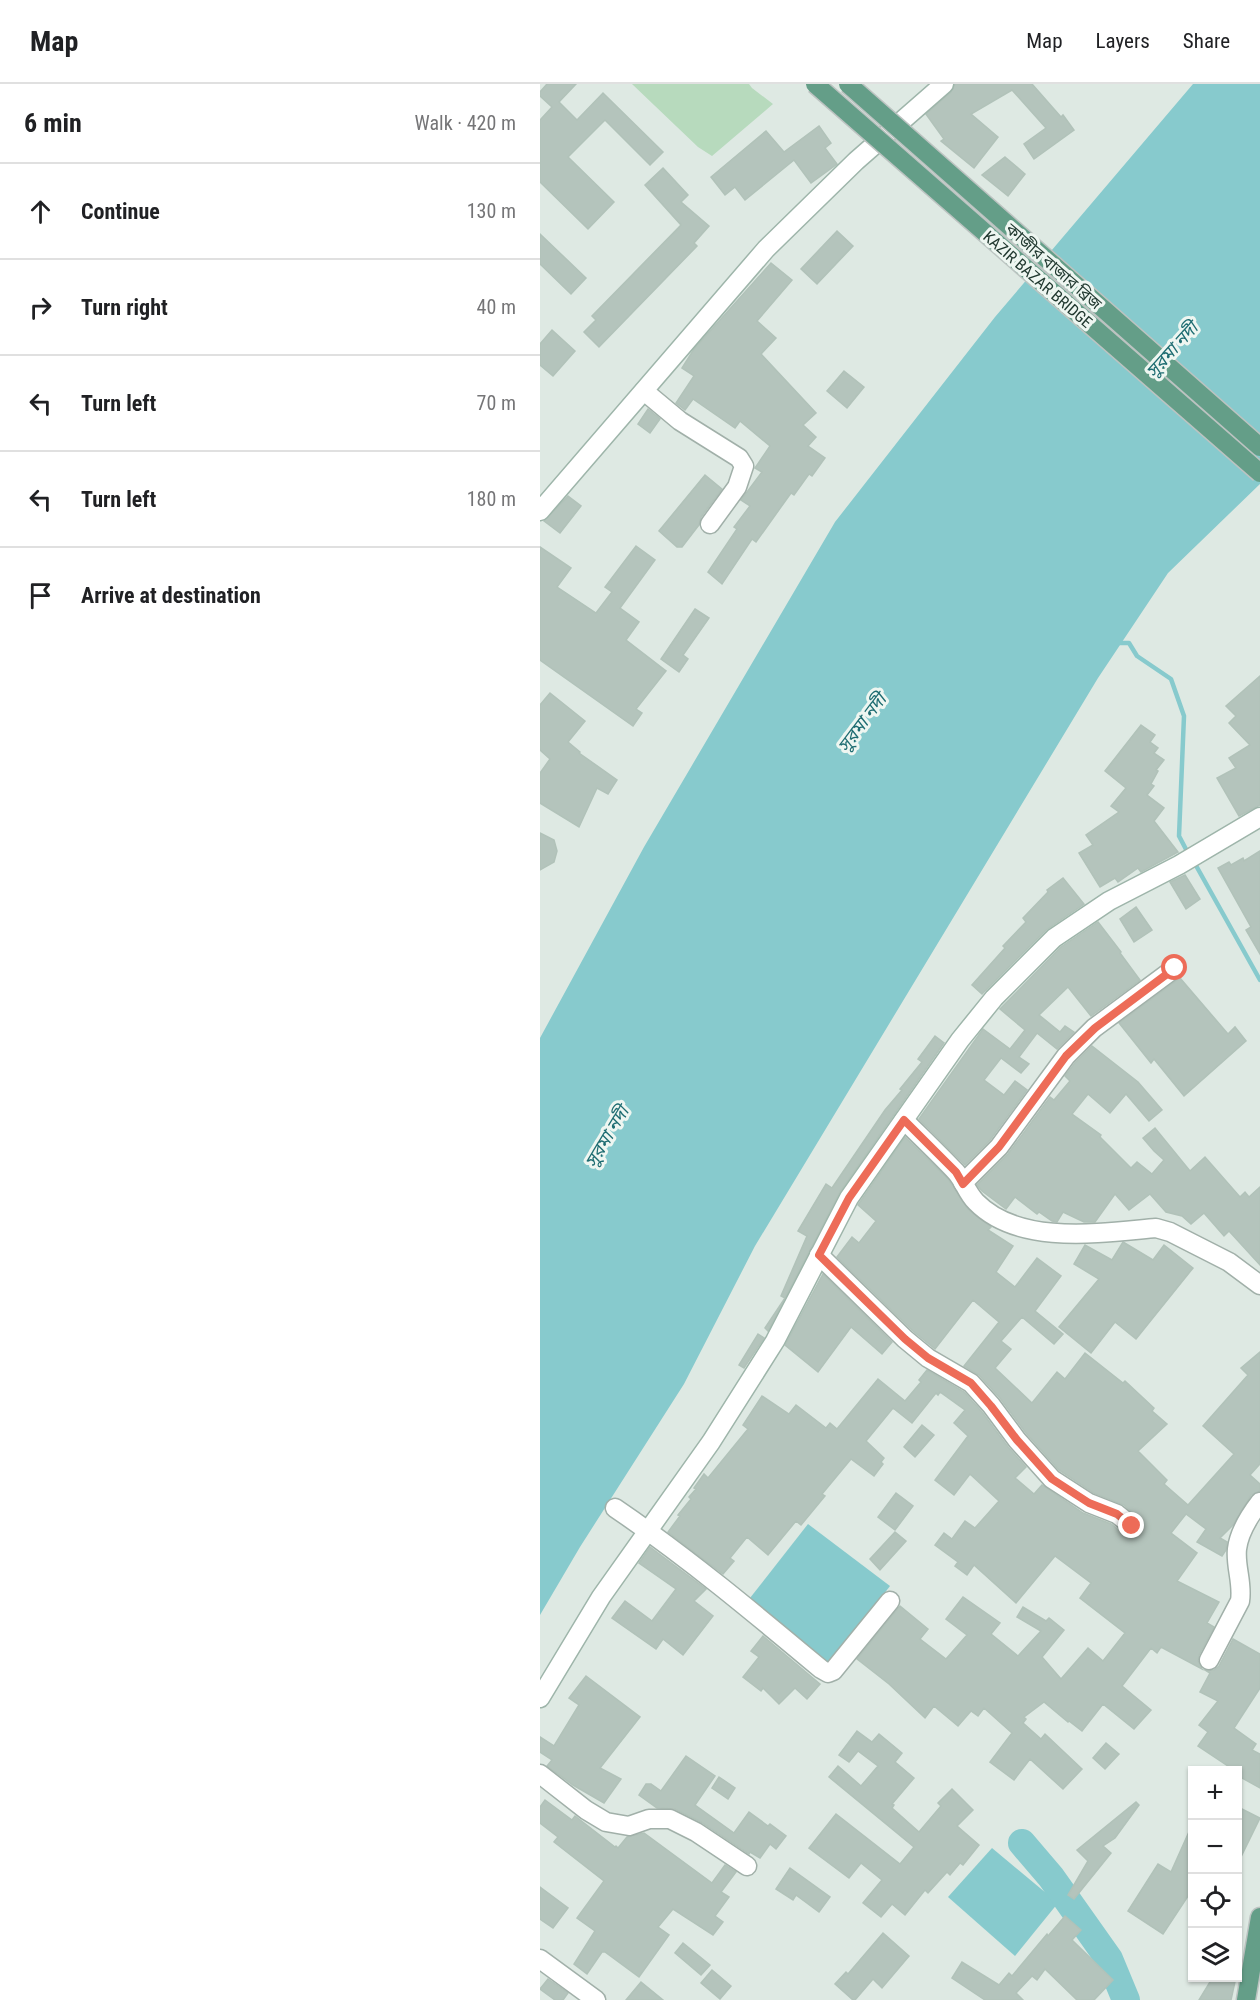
<!DOCTYPE html>
<html lang="en">
<head>
<meta charset="utf-8">
<style>
  body { margin:0; font-family:"Roboto Condensed","Noto Sans Bengali",sans-serif; background:#f2f2f2; color:#202124 }
  .controls { position:absolute; right:18px; bottom:18px; display:grid; overflow:hidden; border-radius:0px; box-shadow:0 2px 4px #0004 }
  .controls button { width:54px; height:54px; display:grid; place-items:center; padding:0; border:0; border-bottom:2px solid #e0e0e0; background:#fff; color:#202124; font:30px sans-serif }
  .stop { position:absolute; width:18px; height:18px; margin:-14px; border:4px solid #ed6c58; border-radius:50%; background:#fff }
  .stop.end { background:#ed6c58; border-color:#fff; box-shadow:0 2px 6px #0008 }
  .list { margin:0; padding:0; list-style:none }
  h2 { display:flex; justify-content:space-between; align-items:center; height:78px; margin:0; padding:0 24px; font-size:26px }
  h2 small { font-size:20px; font-weight:400; color:#757577 }
  .list li { display:grid; grid-template-columns:39px 1fr auto; gap:18px; align-items:center; box-sizing:border-box; height:96px; padding:0 24px; border-top:2px solid #e0e0e0 }
  .list b { display:block; font-size:22px; white-space:nowrap }
  .list em { font-size:20px; font-style:normal; color:#757577 }
  .icon { flex:none; width:33px; height:33px; fill:none; stroke:currentColor; stroke-width:2; stroke-linecap:round; stroke-linejoin:round }
  .map { position:relative; flex:none; width:720px; height:1916px; overflow:hidden }
  header { display:flex; align-items:center; gap:36px; box-sizing:border-box; height:84px; padding:0 30px; background:#fff; border-bottom:2px solid #e0e0e0 }
  header strong { font-size:28px }
  nav { display:flex; gap:33px; margin-inline-start:auto; font-size:21px }
  main { display:flex }
  aside { flex:1; background:#fff }
  .map>svg:first-child { display:block }
</style>
</head>
<body>
<header>
<strong>Map</strong>
<nav><a>Map</a><a>Layers</a><a>Share</a></nav>
</header>
<main>
<aside>
<h2>6 min<small>Walk · 420 m</small></h2>
<ul class="list">
<li><svg class="icon" aria-label="ahead" viewBox="0 0 24 24"><path d="M12 20V5M6 11l6-6 6 6"/></svg><div><b>Continue</b></div><em>130 m</em></li>
<li><svg class="icon" aria-label="right" viewBox="0 0 24 24"><path d="M7 20v-9h11M14 6l5 5-5 5"/></svg><div><b>Turn right</b></div><em>40 m</em></li>
<li><svg class="icon" aria-label="left" viewBox="0 0 24 24"><path d="M17 20v-9H6M10 6l-5 5 5 5"/></svg><div><b>Turn left</b></div><em>70 m</em></li>
<li><svg class="icon" aria-label="left" viewBox="0 0 24 24"><path d="M17 20v-9H6M10 6l-5 5 5 5"/></svg><div><b>Turn left</b></div><em>180 m</em></li>
<li><svg class="icon" aria-label="arrive" viewBox="0 0 24 24"><path d="M6 21V4h12l-3 4 3 4H6"/></svg><div><b>Arrive at destination</b></div></li>
</ul>
</aside>
<div class="map">
<svg width="720" height="1916" viewBox="0 0 720 1916">
  <rect width="100%" height="100%" fill="#dee9e3"/>
  <!-- green -->
  <polygon fill="#b7dabd" points="92,0 209,0 212,4 233,20 172,72 158,63"/>
  <!-- water -->
  <g fill="#87cacd">
    <polygon points="653,0 720,0 720,400 628,489 558,594 215,1162 144,1300 40,1463 0,1531 0,954 104,763 295,438 455,233"/>
    <polygon points="268,1440 350,1502 286,1586 210,1514"/>
    <polygon points="452,1764 518,1819 475,1872 408,1813"/>
  </g>
  <g fill="none" stroke-linecap="round" stroke-linejoin="round">
    <!-- stream -->
    <g stroke="#87cacd" stroke-width="4.5">
      <polyline points="576,559 589,559 597,572 631,595 644,632 639,752 649,771"/>
      <polyline points="654,778 720,896"/>
    </g>
    <!-- river -->
    <polyline stroke="#87cacd" stroke-width="28" points="482,1759 511,1793 569,1875 586,1916"/>
  </g>
  <!-- building -->
  <g fill="#b4c4bc" stroke="#b1c2b9" stroke-width="1.5">
    <polygon points="7,0 36,0 19,18 37,36 63,9 123,68 110,81 65,36 28,73 74,118 48,145 0,98 0,36 12,23 0,12 0,8"/>
    <polygon points="415,0 492,0 521,33 523,31 534,46 494,75 484,60 506,44 472,6 431,30 458,53 434,84 401,57 404,55 386,30 411,8"/>
    <polygon points="279,42 291,59 285,64 297,80 271,99 254,76 205,116 195,103 185,111 171,93 226,47 244,68"/>
    <polygon points="465,73 485,90 468,112 442,91"/>
    <polygon points="123,84 148,111 141,118 169,142 154,159 157,162 59,263 44,248 56,236 52,232 141,141 105,101"/>
    <polygon points="297,147 313,162 277,200 261,185"/>
    <polygon points="0,150 46,194 31,210 0,180"/>
    <polygon points="231,179 252,196 217,237 236,254 221,270 276,329 263,341 276,353 268,362 285,374 272,392 269,390 254,411 251,409 216,458 212,455 182,500 168,488 197,445 194,443 210,422 201,416 222,388 215,384 230,362 200,337 195,344 153,315 145,326 136,319 154,292 142,284 154,265"/>
    <polygon points="12,246 35,267 13,292 0,281 0,260"/>
    <polygon points="304,287 324,303 307,324 287,307"/>
    <polygon points="108,325 120,335 110,349 98,340"/>
    <polygon points="165,391 182,405 161,433 159,441 142,463 137,463 119,447"/>
    <polygon points="28,412 41,422 20,449 4,437"/>
    <polygon points="96,462 115,476 80,524 99,538 86,556 126,587 96,625 102,629 93,642 0,576 0,463 31,484 17,503 56,529 72,508 65,503"/>
    <polygon points="155,525 169,534 143,571 148,575 139,588 121,575"/>
    <polygon points="720,592 720,721 699,732 677,694 696,684 689,674 710,661 689,639 696,632 686,622"/>
    <polygon points="10,609 45,637 28,658 40,668 39,669 77,696 68,710 57,704 39,743 0,719 0,689 10,675 0,666 0,621"/>
    <polygon points="601,641 615,651 610,658 618,664 614,669 624,676 616,686 618,687 611,700 614,702 607,711 624,724 614,737 638,768 601,788 598,784 578,798 575,794 560,803 539,769 553,761 546,751 579,728 571,722 586,704 565,687"/>
    <polygon points="0,749 14,756 17,767 14,778 0,786"/>
    <polygon points="720,767 720,870 706,846 711,843 678,784 689,778 691,781 703,774 704,777"/>
    <polygon points="645,791 660,815 646,825 630,798"/>
    <polygon points="523,794 544,820 506,846 442,910 432,901 465,864 463,862 486,838 483,834 508,808 507,806"/>
    <polygon points="596,823 612,846 594,858 580,835"/>
    <polygon points="558,838 581,868 580,869 600,896 551,932 528,903 499,931 520,948 525,942 534,948 517,965 497,949 479,973 489,980 481,989 461,974 444,996 464,1011 475,997 487,1006 450,1056 425,1081 379,1035 443,945 470,965 485,946 460,925 521,863"/>
    <polygon points="640,894 688,950 695,943 706,957 644,1012 614,975 611,979 579,939"/>
    <polygon points="395,952 404,959 300,1108 228,1247 225,1244 245,1214 241,1212 267,1152 258,1147 286,1100 292,1104 345,1026 362,1006 360,1005 382,978 378,975"/>
    <polygon points="552,962 598,998 622,1026 609,1037 586,1010 570,1029 548,1010 532,1030 561,1051 560,1053 591,1084 597,1078 612,1090 624,1076 614,1067 603,1054 615,1044 650,1087 665,1073 700,1113 705,1108 709,1113 720,1103 720,1181 689,1147 684,1152 664,1129 651,1140 642,1132 626,1128 610,1110 589,1126 575,1110 555,1138 544,1138 523,1128 517,1138 512,1137 499,1128 497,1130 475,1113 466,1125 442,1107 437,1101 468,1070 510,1013 514,1016 530,997 525,992 535,979"/>
    <polygon points="365,1053 408,1095 428,1125 451,1143 448,1146 473,1162 456,1188 475,1203 497,1174 521,1192 495,1227 523,1250 514,1260 482,1233 461,1257 471,1265 455,1284 492,1319 517,1288 525,1295 545,1269 583,1299 585,1297 614,1324 612,1327 627,1340 598,1367 627,1396 624,1400 648,1421 694,1370 663,1342 708,1291 701,1284 720,1268 720,1380 710,1391 720,1400 720,1407 711,1411 693,1441 680,1454 687,1458 686,1466 682,1472 657,1458 666,1445 646,1430 631,1449 657,1469 637,1497 679,1518 667,1539 674,1543 659,1571 658,1577 662,1585 621,1563 617,1569 611,1564 582,1602 611,1626 594,1645 563,1620 542,1647 529,1637 528,1638 504,1618 484,1633 486,1635 483,1639 501,1655 505,1650 542,1685 523,1705 490,1675 474,1696 450,1678 472,1649 444,1624 438,1632 431,1627 418,1642 394,1622 385,1634 349,1600 317,1575 360,1522 388,1545 380,1555 406,1575 427,1551 406,1535 423,1513 460,1539 451,1550 478,1572 501,1547 477,1533 483,1523 506,1537 509,1534 524,1546 502,1573 521,1595 548,1564 563,1577 585,1549 540,1514 551,1499 515,1472 476,1519 434,1481 427,1491 415,1482 418,1478 395,1461 404,1449 412,1455 425,1437 435,1444 459,1417 430,1390 414,1411 395,1396 428,1352 414,1339 425,1326 400,1308 398,1311 396,1309 372,1339 353,1324 326,1357 344,1374 341,1378 343,1380 334,1392 311,1375 282,1410 285,1412 261,1441 256,1437 228,1471 207,1453 190,1474 194,1477 183,1490 128,1448 140,1432 138,1431 151,1415 149,1413 156,1405 154,1404 164,1390 168,1394 208,1345 203,1341 222,1312 249,1330 256,1321 286,1344 290,1339 297,1345 338,1295 365,1317 381,1298 379,1296 387,1286 424,1308 442,1328 468,1363 486,1383 475,1394 494,1410 502,1401 543,1429 571,1440 585,1451 596,1453 601,1449 603,1443 602,1437 584,1421 554,1409 519,1386 486,1349 460,1314 439,1291 424,1282 459,1238 433,1216 395,1265 373,1247 297,1173 312,1153 319,1159 336,1137 318,1121"/>
    <polygon points="583,1158 613,1176 624,1161 653,1184 596,1255 575,1238 551,1269 519,1243 559,1195 534,1180 545,1161 572,1176"/>
    <polygon points="283,1190 352,1258 342,1270 311,1243 278,1288 245,1261"/>
    <polygon points="218,1250 224,1254 204,1284 199,1281"/>
    <polygon points="382,1341 394,1351 375,1373 364,1363"/>
    <polygon points="356,1409 373,1422 355,1446 338,1433"/>
    <polygon points="355,1448 366,1457 340,1486 330,1475"/>
    <polygon points="110,1463 166,1505 154,1517 173,1532 143,1571 123,1555 116,1565 72,1534 85,1517 112,1537 136,1505 99,1479"/>
    <polygon points="223,1552 280,1600 267,1615 255,1604 239,1620 223,1604 221,1607 203,1593 219,1573 211,1567"/>
    <polygon points="693,1555 720,1570 720,1604 694,1644 716,1660 712,1666 720,1670 720,1704 702,1694 698,1686 694,1686 658,1662 668,1648 659,1641 678,1617 660,1608 670,1589 665,1586 674,1586 679,1582"/>
    <polygon points="46,1592 100,1633 60,1684 81,1695 64,1719 33,1701 7,1682 12,1676 0,1668 0,1653 14,1662 39,1621 29,1614"/>
    <polygon points="317,1647 332,1658 339,1650 362,1669 355,1678 374,1694 352,1720 354,1721 352,1724 379,1748 401,1722 398,1719 412,1705 433,1726 417,1742 439,1761 423,1781 420,1779 410,1791 407,1788 388,1809 385,1806 365,1831 352,1820 341,1833 323,1819 342,1796 321,1779 309,1794 269,1764 296,1730 360,1780 374,1763 289,1693 298,1682 321,1702 338,1682 318,1667 309,1678 299,1671"/>
    <polygon points="566,1659 579,1670 565,1685 553,1674"/>
    <polygon points="146,1672 175,1692 155,1721 194,1749 209,1728 228,1742 230,1740 246,1752 236,1765 230,1760 220,1774 210,1768 209,1770 161,1738 135,1725 117,1724 99,1711 106,1700 111,1700 121,1707"/>
    <polygon points="179,1693 195,1704 188,1715 172,1704"/>
    <polygon points="5,1716 32,1736 35,1732 75,1763 76,1762 78,1764 87,1753 104,1749 172,1799 185,1781 196,1788 181,1808 189,1813 175,1832 183,1838 173,1851 133,1825 118,1843 129,1851 99,1893 65,1868 62,1868 47,1890 34,1880 55,1847 37,1834 64,1797 14,1758 18,1753 0,1739 0,1723"/>
    <polygon points="596,1718 599,1721 575,1754 563,1762 571,1769 534,1815 528,1811 548,1777 537,1766"/>
    <polygon points="698,1723 720,1734 698,1779"/>
    <polygon points="652,1741 652,1806 623,1850 588,1827 618,1780 631,1788"/>
    <polygon points="250,1784 290,1813 279,1828 256,1811 253,1816 236,1805"/>
    <polygon points="0,1803 28,1824 13,1844 0,1835"/>
    <polygon points="525,1832 541,1846 532,1856 573,1896 554,1916 537,1916 505,1885 497,1896 492,1892 476,1909 483,1916 445,1916 412,1894 422,1878 459,1901 469,1889 472,1892 507,1850 508,1852"/>
    <polygon points="343,1849 369,1872 342,1904 333,1895 315,1916 313,1916 295,1900 306,1888 308,1890"/>
    <polygon points="143,1859 170,1881 161,1891 135,1869"/>
    <polygon points="172,1886 191,1902 180,1915 161,1899"/>
    <polygon points="673,1893 696,1893 691,1916 659,1916"/>
    <polygon points="8,1895 28,1909 23,1916 15,1916 0,1905"/>
    <polygon points="101,1898 123,1916 86,1916"/>
  </g>
  <g fill="none" stroke-linecap="round" stroke-linejoin="round">
    <!-- street casing -->
    <g stroke="#a1b0a9" stroke-width="21">
      <g id="street">
        <polyline points="104,307 140,337 199,374 204,382 197,403 170,440"/>
        <path d="M364 1036C381 1053 399 1070 416 1088 424 1097 427 1109 436 1118 479 1162 561 1149 616 1144L630 1148 689 1178 720 1201"/>
        <polyline points="423,1099 459,1063 526,972 554,944 635,884"/>
        <polyline points="279,1171 365,1255 388,1274 431,1299 451,1321 477,1356 512,1395 549,1419 577,1430 592,1442"/>
        <path d="M75 1424C147 1473 214 1529 281 1585L288 1589 293 1587 350 1517"/>
        <path d="M669 1576 700 1517C703 1499 695 1482 697 1465 699 1448 710 1431 720 1418"/>
        <polyline points="0,1690 46,1726 66,1738 89,1742 109,1735 130,1735 156,1748 207,1782"/>
        <polyline points="0,1875 56,1916"/>
      </g>
    </g>
    <!-- secondary casing -->
    <g stroke="#9eb5aa" stroke-width="21">
      <g id="secondary">
        <polyline points="0,427 226,165 316,77 404,0"/>
        <polyline points="0,1614 61,1513 171,1358 235,1257 309,1114 420,956 454,914 514,854 569,817 639,781 720,733"/>
      </g>
    </g>
    <!-- primary casing -->
    <g stroke="#bcc3c1" stroke-width="21">
      <polyline id="primary" points="706,1916 720,1833"/>
    </g>
    <!-- street -->
    <use href="#street" stroke="#fff" stroke-width="18"/>
    <!-- secondary -->
    <use href="#secondary" stroke="#fff" stroke-width="18"/>
    <!-- primary -->
    <use href="#primary" stroke="#649e88" stroke-width="18"/>
    <!-- primary-bridge casing -->
    <g stroke="#bcc3c1" stroke-width="21" stroke-linecap="butt">
      <g id="primary-bridge">
        <polyline points="275,0 720,389"/>
        <polyline points="308,0 720,363"/>
      </g>
    </g>
    <!-- primary-bridge -->
    <use href="#primary-bridge" stroke="#649e88" stroke-width="18"/>
  </g>
  <g fill="none" stroke-linecap="round" stroke-linejoin="round">
    <!-- route -->
    <polyline stroke="#ed6c58" stroke-width="8" points="592,1442 577,1430 549,1419 512,1395 477,1356 451,1322 431,1299 388,1274 365,1255 279,1171 309,1114 364,1036 416,1088 423,1100 459,1063 526,972 555,944 635,884"/>
  </g>
  <g text-anchor="middle" stroke-width="6" stroke-linejoin="round" paint-order="stroke">
    <!-- street labels -->
    <g font-size="16" fill="#20382f" stroke="#eef6f1">
      <text transform="translate(514 182) rotate(41)" y="6">কাজীর বাজার ব্রিজ</text>
      <text transform="translate(498 195) rotate(41)" y="6">KAZIR BAZAR BRIDGE</text>
    </g>
    <!-- water labels -->
    <g font-size="18" font-style="italic" fill="#1d6c71" stroke="#eef6f1">
      <text transform="translate(632 266) rotate(-48)" y="6">সুরমা নদী</text>
      <text transform="translate(322 639) rotate(-53)" y="6">সুরমা নদী</text>
      <text transform="translate(67 1053) rotate(-59)" y="6">সুরমা নদী</text>
    </g>
  </g>
</svg>
<div class="controls">
<button>+</button>
<button>−</button>
<button><svg class="icon" aria-label="locate" viewBox="0 0 24 24"><circle cx="12" cy="12" r="6"/><path d="M12 2v4M12 18v4M2 12h4M18 12h4"/></svg></button>
<button><svg class="icon" aria-label="layers" viewBox="0 0 24 24"><path d="M12 4l9 5-9 5-9-5zM3 14l9 5 9-5"/></svg></button>
</div>
<div class="stop" style="left:635px;top:884px"></div>
<div class="stop end" style="left:592px;top:1442px"></div>
</div>
</main>
</body>
</html>
